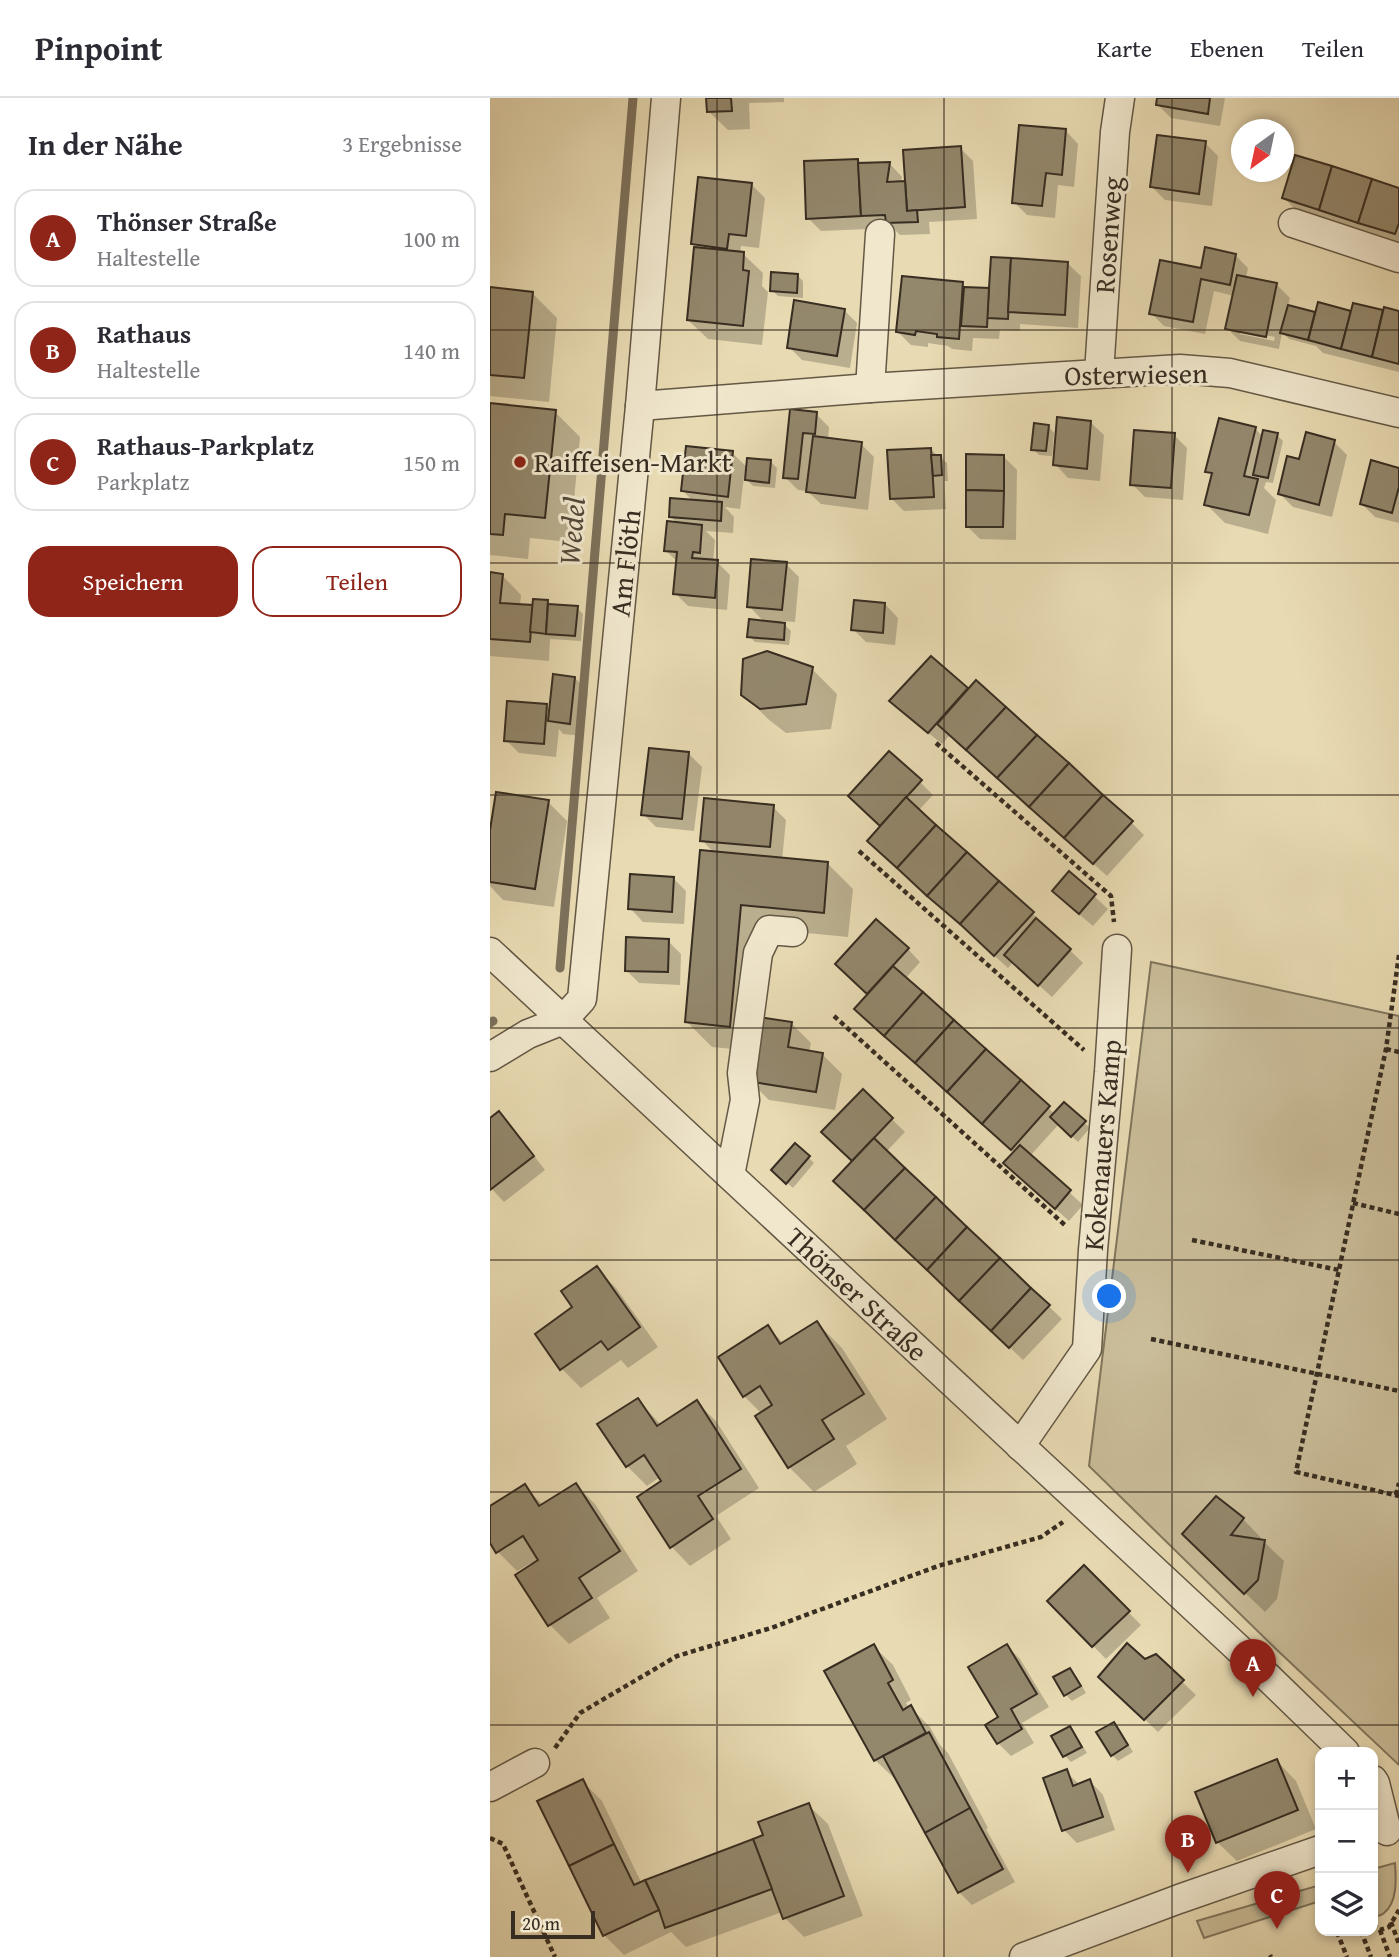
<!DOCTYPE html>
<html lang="de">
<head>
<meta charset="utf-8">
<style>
  body { margin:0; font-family:"Gentium Book Plus",serif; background:#f7f7f7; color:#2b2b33 }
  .controls { position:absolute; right:21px; bottom:21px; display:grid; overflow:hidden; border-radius:14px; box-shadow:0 4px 10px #0003 }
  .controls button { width:63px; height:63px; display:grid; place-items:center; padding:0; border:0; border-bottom:2px solid #e1e1e2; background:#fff; color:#2b2b33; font:35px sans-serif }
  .compass { position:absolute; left:741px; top:21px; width:63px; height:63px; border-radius:50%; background:#fff; box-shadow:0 4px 10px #0003; rotate:213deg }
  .scale { position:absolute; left:21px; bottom:18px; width:84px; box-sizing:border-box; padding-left:7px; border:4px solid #372d21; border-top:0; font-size:19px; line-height:24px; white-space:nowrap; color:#372d21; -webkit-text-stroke:5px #f0e7cd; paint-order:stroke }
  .you { position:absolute; left:620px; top:1199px; width:24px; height:24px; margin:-18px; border:5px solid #fff; border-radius:50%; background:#1a73e8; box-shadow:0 0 0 10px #1a73e833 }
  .badge { display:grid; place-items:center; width:46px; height:46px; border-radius:50%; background:#8f2418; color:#fff; font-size:23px; font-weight:700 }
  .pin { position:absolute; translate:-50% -58px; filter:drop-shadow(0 2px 4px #0008) }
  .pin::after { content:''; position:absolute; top:37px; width:24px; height:21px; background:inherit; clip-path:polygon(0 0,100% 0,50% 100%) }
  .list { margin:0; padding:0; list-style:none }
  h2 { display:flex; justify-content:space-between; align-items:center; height:91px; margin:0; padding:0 28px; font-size:30px }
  h2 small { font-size:23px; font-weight:400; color:#7c7c81 }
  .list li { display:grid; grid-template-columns:46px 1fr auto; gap:21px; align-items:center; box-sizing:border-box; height:98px; margin:0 14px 14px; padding:0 14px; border:2px solid #e1e1e2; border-radius:21px }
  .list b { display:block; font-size:26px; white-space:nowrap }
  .list p { margin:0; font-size:23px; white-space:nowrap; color:#7c7c81 }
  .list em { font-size:23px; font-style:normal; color:#7c7c81 }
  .actions { display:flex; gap:14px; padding:21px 28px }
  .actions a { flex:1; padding:16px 0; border:2px solid #8f2418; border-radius:21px; text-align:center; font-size:24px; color:#8f2418 }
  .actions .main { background:#8f2418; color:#fff }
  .icon { flex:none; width:38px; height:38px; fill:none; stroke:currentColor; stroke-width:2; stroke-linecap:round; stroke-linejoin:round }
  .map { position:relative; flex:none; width:909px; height:1859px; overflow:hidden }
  header { display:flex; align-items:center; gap:42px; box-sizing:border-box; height:98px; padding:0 35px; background:#fff; border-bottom:2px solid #e1e1e2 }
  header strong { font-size:33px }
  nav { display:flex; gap:38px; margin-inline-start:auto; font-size:24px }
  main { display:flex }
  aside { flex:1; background:#fff }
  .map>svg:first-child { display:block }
</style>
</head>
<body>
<header>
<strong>Pinpoint</strong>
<nav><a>Karte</a><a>Ebenen</a><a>Teilen</a></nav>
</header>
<main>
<aside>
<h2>In der Nähe<small>3 Ergebnisse</small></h2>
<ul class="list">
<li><span class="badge">A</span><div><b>Thönser Straße</b><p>Haltestelle</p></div><em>100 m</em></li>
<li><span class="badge">B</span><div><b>Rathaus</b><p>Haltestelle</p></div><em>140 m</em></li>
<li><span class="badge">C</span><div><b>Rathaus-Parkplatz</b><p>Parkplatz</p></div><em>150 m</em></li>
</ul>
<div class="actions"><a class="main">Speichern</a><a>Teilen</a></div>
</aside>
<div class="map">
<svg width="909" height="1859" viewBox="0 0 909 1859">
  <rect width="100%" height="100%" fill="#e8dab2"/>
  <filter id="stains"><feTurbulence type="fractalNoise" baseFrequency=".00286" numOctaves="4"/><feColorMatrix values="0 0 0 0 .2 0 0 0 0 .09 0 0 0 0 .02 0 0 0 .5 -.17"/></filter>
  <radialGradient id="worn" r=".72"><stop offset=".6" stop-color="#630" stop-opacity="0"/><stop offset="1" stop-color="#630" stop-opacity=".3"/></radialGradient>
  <!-- green -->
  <g fill="#cabd99" stroke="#80755d" stroke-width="2">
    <polygon points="661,864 909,918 909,1667 786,1551 599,1368"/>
    <path d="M905 1765C906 1780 908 1804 894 1815 891 1818 886 1818 883 1819V1771Z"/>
    <polygon points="830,1787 830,1803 714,1840 707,1823"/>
  </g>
  <!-- shadow -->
  <g fill="#0003" fill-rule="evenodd">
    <polygon points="218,0 294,0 294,4 259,5 260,31 238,32 218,13"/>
    <polygon points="669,0 735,0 730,28 681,20 668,7"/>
    <polygon points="575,32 588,46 584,89 568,87 565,120 537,117 524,104"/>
    <polygon points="715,45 728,58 722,108 675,102 662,89"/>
    <polygon points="470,50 483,63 487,121 439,124 440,136 410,137 403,130 331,133 318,120 367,62 371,67 400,66 412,79 411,85 417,84"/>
    <polygon points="262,87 275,100 269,150 251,148 250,156 253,156 273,175 272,188 278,194 272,247 218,241 198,222 206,149 202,146"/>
    <polygon points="909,92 909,145 807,113 794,100"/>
    <path d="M745 157 758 170 756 180 787 187 800 200 798 208 827 216 862 215 864 207 895 215H909V274L833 255 826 248 799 241 792 234 789 251 750 243 737 230 744 198 724 193 715 236 674 228 661 215 712 172ZM750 232 785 239 784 243 750 236Z"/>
    <polygon points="577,165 591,178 588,230 530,226 530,233 510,232 509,241 483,240 482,253 462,251 458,248 438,245 438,249 421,247 408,234 472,186 477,191 501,192"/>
    <polygon points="307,177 313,183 313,200 288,198 282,192"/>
    <polygon points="0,191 42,195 67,220 59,304 0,298"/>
    <polygon points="354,212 367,225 360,270 312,262 299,249"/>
    <polygon points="0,307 65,314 90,339 80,444 40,440 38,461 0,457"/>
    <polygon points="301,313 326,316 339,329 338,342 371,346 384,359 378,412 331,406 317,393 308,392 295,379"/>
    <polygon points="600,324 614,337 610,383 578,380 565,366"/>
    <polygon points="558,328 564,335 562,358 549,357 543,351"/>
    <polygon points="765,330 773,339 787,337 793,343 783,385 776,384 774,390 786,402 778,436 735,425 716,406 723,378 717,373"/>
    <polygon points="684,337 697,350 693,402 655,399 642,386"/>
    <polygon points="844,344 857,357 842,419 803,409 790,396 810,364"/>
    <polygon points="440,351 457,365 458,383 454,383 456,411 414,413 401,400"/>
    <polygon points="242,355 258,370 281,364 287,370 285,390 263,388 254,379 250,411 235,409 244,419 243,435 216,433 225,442 223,464 227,464 240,477 237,512 198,508 185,495 188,464 176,453 188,426 181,419 204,404 193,393"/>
    <polygon points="514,359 527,372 526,442 490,441 477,428"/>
    <polygon points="909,371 909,425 885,419 872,406"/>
    <polygon points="296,466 309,479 305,524 291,523 301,533 299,547 265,544 259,538 275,525 259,508"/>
    <polygon points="0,476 12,477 31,497 30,508 42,509 58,504 61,508 87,510 93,516 91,543 60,541 59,563 0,558"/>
    <polygon points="395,506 408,520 405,547 376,544 363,531"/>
    <polygon points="441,560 641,724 654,737 617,778 460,637 452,646 415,616 402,603"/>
    <polygon points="322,571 347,596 341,631 296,635 278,621 253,596"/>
    <polygon points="85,580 98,593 93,638 73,636 69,631 66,659 29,655 16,642 57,608 61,613"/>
    <polygon points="199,656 212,669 204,733 166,729 153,716"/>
    <polygon points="430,684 443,697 428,713 543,816 593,865 562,899 523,864 518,870 392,756 392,729 373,711"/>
    <polygon points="58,704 77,723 64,809 13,802 0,788 0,744"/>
    <polygon points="283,709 296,722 292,762 338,766 363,791 358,839 275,831 267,920 302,926 321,945 319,954 332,956 352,976 345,1012 279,1002 259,982 264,953 222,949 197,924 225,756 212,742"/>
    <polygon points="579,775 618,811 603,828 577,806"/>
    <polygon points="183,780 196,793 194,826 153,824 140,810"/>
    <polygon points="178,843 191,856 190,887 149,885 136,872"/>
    <polygon points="418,851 430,864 415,881 565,1016 574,1006 600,1030 588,1044 569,1026 540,1058 593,1107 579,1123 529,1078 525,1055 380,924 379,897 360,879"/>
    <polygon points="373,993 415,1034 396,1054 572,1221 533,1262 359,1096 364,1064 334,1034"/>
    <polygon points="8,1016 21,1028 55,1072 14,1104 0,1089 0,1022"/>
    <polygon points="318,1059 324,1065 303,1090 289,1078"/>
    <polygon points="106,1170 126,1190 168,1249 138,1270 131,1262 91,1290 72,1271 47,1236 84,1210"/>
    <polygon points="327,1225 352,1250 397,1321 356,1348 367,1366 324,1394 299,1369 272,1316 254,1298 278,1229 294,1246"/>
    <polygon points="148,1302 171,1327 206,1304 226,1323 269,1390 226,1418 241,1441 200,1468 181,1448 173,1384 170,1379 157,1388 137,1368 110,1327"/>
    <polygon points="86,1387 105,1406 148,1473 107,1500 120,1520 79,1546 60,1527 41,1465 27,1473 8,1454 0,1442 0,1410 34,1388 53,1407"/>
    <polygon points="753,1421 772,1441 770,1443 774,1444 794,1463 787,1501 775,1514 694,1436"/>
    <polygon points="594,1469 651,1527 616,1561 559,1503"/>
    <polygon points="383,1548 403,1567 421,1602 416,1605 419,1610 420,1609 440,1629 450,1647 458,1655 498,1730 496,1731 525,1784 482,1807 469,1794 407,1680 405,1681 385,1662"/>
    <polygon points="517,1548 530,1561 559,1609 532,1625 544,1645 521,1658 508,1645"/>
    <polygon points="665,1558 706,1597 668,1634 624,1592 655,1563"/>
    <polygon points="580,1572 586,1578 596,1595 582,1603 576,1597"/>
    <polygon points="624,1626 630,1632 643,1654 628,1663 622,1657"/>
    <polygon points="579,1630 585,1636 597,1655 581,1664 575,1658"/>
    <polygon points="787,1663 806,1683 826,1731 747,1763 727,1744"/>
    <polygon points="576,1674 590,1687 600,1683 613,1697 625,1732 587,1745 574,1732 556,1681"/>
    <polygon points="92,1683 112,1703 152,1786 275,1739 318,1707 338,1726 373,1818 314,1839 295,1820 292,1814 196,1849 181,1834 134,1857 114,1837 50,1704"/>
  </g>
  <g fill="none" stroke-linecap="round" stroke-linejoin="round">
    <!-- stream -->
    <g stroke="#7d715b" stroke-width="9">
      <polyline points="70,870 143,0"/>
      <polyline points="0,925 3,923"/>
    </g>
  </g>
  <!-- building -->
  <g fill="#93876c" stroke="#372d21" stroke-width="2">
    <polygon points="216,0 241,0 242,13 217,14"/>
    <polygon points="667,0 720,0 718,16 666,7"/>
    <polygon points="529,27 576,31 572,77 556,75 552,108 522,105"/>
    <polygon points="667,37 716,43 709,96 660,89"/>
    <polygon points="471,48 475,109 417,113 413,52"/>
    <polygon points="805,57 842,68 829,112 792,100"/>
    <polygon points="368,61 371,118 316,121 314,63"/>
    <polygon points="400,64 397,84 415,83 417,113 427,112 428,124 396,125 395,117 371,118 368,65"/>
    <polygon points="842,68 882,81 868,125 829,112"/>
    <polygon points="208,79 262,85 256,138 239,136 237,151 201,146"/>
    <polygon points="882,81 909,90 909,125 905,136 868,125"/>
    <polygon points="204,149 254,154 253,172 259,173 253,228 197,222"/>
    <polygon points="715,149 746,156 740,187 711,181 703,224 659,216 670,162 711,170"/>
    <polygon points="501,159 521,160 518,221 497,220"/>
    <polygon points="521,160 578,164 575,217 518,214"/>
    <polygon points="281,174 308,176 307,195 280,193"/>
    <polygon points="747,177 787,185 776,239 735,231"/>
    <polygon points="412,178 473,184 469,241 447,239 447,236 426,233 425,237 406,234"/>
    <polygon points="0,189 43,194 34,280 0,277"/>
    <polygon points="474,189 499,190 497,229 471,228"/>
    <polygon points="304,202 355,211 347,258 297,250"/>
    <polygon points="828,204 861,213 851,251 818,242"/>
    <polygon points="863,205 893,212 882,259 851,251"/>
    <polygon points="798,207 825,214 818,242 790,235"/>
    <polygon points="894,209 909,213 909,266 882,259"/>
    <polygon points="0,305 66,312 55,420 15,416 13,437 0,436"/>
    <polygon points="300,311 327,314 325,336 313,335 308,381 293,380"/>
    <polygon points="567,319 601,323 597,371 563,367"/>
    <polygon points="729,320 766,329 754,378 768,381 759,417 714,407 722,375 715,374"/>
    <polygon points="544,325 559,327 556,353 541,352"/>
    <polygon points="644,332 685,335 681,390 640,387"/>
    <polygon points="773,332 788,335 778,380 763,377"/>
    <polygon points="816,334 845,342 829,407 788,396 797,358 809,361"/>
    <polygon points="323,338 372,344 365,400 316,394"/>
    <polygon points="196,348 243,353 238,399 191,393"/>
    <polygon points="441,350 444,399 400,401 397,352"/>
    <polygon points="476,356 514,357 514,393 476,392"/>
    <polygon points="441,357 451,357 452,377 443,378"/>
    <polygon points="257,360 281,362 279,385 255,382"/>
    <polygon points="881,362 909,370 909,389 902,415 870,406"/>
    <polygon points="476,392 514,393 513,429 476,429"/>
    <polygon points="180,400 232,404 231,423 179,419"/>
    <polygon points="177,423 212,427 210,455 203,454 202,460 228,462 225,500 183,496 187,454 174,453"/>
    <polygon points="261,461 297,464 292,512 257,509"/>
    <polygon points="0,474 13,476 10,505 43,507 40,544 0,541"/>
    <polygon points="43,501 58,502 56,536 40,534"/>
    <polygon points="364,502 395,505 393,535 361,532"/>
    <polygon points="58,506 88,508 85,538 56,536"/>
    <polygon points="259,521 295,525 294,542 257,539"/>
    <polygon points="277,553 323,569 316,606 270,611 251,597 253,561"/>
    <polygon points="441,558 478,590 438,635 399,603"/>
    <polygon points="63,576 85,579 80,626 58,623"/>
    <polygon points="486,582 516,609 476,652 447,626"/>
    <polygon points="17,603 57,606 54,646 14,643"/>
    <polygon points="516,609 547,637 507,680 476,652"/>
    <polygon points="547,637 579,665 539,709 507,680"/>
    <polygon points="159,650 199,654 192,721 151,717"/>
    <polygon points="399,653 432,682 390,728 358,698"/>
    <polygon points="579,665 613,697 574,740 539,709"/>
    <polygon points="6,694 59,702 45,791 0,784 0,732"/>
    <polygon points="613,697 643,723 603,766 574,740"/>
    <polygon points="416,699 446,727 407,770 377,743"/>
    <polygon points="214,700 284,707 280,749 210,743"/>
    <polygon points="446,727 477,754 437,798 407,770"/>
    <polygon points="210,752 338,764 334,815 251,807 240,929 195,924"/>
    <polygon points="477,754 509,783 470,826 437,798"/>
    <polygon points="579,773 606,796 589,816 562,793"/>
    <polygon points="140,776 184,779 182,814 138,811"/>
    <polygon points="509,783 544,814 504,858 470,826"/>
    <polygon points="546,820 581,851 548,888 514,857"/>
    <polygon points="386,821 419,850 377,896 345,866"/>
    <polygon points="136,839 179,841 178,874 135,873"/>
    <polygon points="403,868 433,894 394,938 364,911"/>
    <polygon points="433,894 464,922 425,965 394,938"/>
    <polygon points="268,919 302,924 298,949 333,955 326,994 257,983"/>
    <polygon points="464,922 496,951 457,994 425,965"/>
    <polygon points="496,951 531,982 492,1026 457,994"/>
    <polygon points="531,982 560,1008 521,1052 492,1026"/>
    <polygon points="373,991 403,1020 362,1063 331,1034"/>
    <polygon points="574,1004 596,1023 581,1039 560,1019"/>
    <polygon points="9,1013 44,1058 0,1092 0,1020"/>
    <polygon points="384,1040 415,1070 374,1112 343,1083"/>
    <polygon points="305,1045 320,1058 296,1086 281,1072"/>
    <polygon points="530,1047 581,1092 565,1111 513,1065"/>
    <polygon points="415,1070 446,1099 405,1142 374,1112"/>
    <polygon points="446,1099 477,1129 437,1172 405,1142"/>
    <polygon points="477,1129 510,1160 469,1203 437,1172"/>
    <polygon points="510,1160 541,1190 501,1233 469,1203"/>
    <polygon points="107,1168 150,1229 118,1252 111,1243 70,1272 45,1236 82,1209 71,1193"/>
    <polygon points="541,1190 560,1207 519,1250 501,1233"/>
    <polygon points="327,1223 374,1296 332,1322 344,1341 298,1370 265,1318 282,1307 270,1288 253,1299 228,1259 278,1227 290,1246"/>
    <polygon points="148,1300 167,1328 207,1302 251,1371 208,1398 223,1421 180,1450 147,1399 171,1383 154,1357 136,1369 107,1326"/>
    <polygon points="86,1385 130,1453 89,1480 102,1500 58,1528 25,1477 48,1462 33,1438 6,1455 0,1445 0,1408 35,1386 49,1408"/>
    <polygon points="726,1398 754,1420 741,1437 775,1442 768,1482 754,1496 692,1436"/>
    <polygon points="594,1467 640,1513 602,1549 557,1503"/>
    <polygon points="637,1545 655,1561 666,1556 694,1582 654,1622 608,1579"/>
    <polygon points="384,1546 403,1582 398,1585 413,1612 421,1607 436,1635 384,1663 334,1573"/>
    <polygon points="517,1546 547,1596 521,1611 532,1631 507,1646 495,1627 508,1619 478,1569"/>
    <polygon points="580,1570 591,1588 574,1598 563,1579"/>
    <polygon points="624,1624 638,1647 621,1658 606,1634"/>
    <polygon points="580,1628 592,1649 573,1659 561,1638"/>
    <polygon points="439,1634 480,1710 435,1735 393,1658"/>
    <polygon points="787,1661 808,1712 726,1745 705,1694"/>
    <polygon points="577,1671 583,1688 600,1681 613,1719 572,1733 553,1680"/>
    <polygon points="93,1681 124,1746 79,1768 47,1703"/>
    <polygon points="319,1705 354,1798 293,1821 263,1741 273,1737 268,1724"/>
    <polygon points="480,1710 513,1771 468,1795 435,1735"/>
    <polygon points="263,1741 282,1791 175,1830 169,1812 155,1782"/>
    <polygon points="124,1746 144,1787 155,1782 169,1812 113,1838 79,1768"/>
  </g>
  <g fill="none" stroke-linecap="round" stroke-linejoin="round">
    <!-- minor casing -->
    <g stroke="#635845" stroke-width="31">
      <g id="minor">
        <polyline points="803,125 909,160"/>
        <polyline points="609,275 625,34 630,0"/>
        <polyline points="380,290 390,136"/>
        <polyline points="150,308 380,290 690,271 740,275 909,315"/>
        <polyline points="0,854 753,1555 855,1654"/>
        <polyline points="0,959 38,936 73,922 92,901 150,308 176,0"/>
        <polyline points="240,1077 255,1002 252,975 268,855 279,832 303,834"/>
        <polyline points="530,1348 597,1251 603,1152 619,974 627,851"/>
        <polyline points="883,1682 885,1685 897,1733"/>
        <polyline points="0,1689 45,1665"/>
        <polyline points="534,1859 689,1801 830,1752"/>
      </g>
    </g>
    <!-- path -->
    <g stroke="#372d21" stroke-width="4.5" stroke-dasharray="5 3.5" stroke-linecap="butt">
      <polyline points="446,645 621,798 624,824"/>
      <polyline points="369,753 594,952"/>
      <polyline points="909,857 896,951 806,1374 909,1398"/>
      <polyline points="344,918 577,1129"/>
      <polyline points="896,951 909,954"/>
      <polyline points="863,1105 909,1116"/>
      <polyline points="702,1142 849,1172"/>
      <polyline points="661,1241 909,1293"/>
      <polyline points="906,1397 909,1385"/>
      <polyline points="65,1650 90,1615 187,1558 281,1530 448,1468 551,1439 573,1424"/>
      <polyline points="0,1740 13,1746 65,1859"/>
      <polyline points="901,1824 909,1846"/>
      <polyline points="883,1826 890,1832 899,1829 909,1812"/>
      <polyline points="890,1832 900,1859"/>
      <polyline points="871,1833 881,1859"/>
      <polyline points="847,1834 857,1859"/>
      <polyline points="780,1857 781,1859"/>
    </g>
    <!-- minor -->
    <use href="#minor" stroke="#f0e7cd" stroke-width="28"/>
  </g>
  <!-- grid -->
  <path fill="none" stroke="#372d21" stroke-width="2" stroke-opacity="0.55" d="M227 0V1859M454 0V1859M682 0V1859M0 232H909M0 465H909M0 697H909M0 930H909M0 1162H909M0 1394H909M0 1627H909"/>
  <!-- markers -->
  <circle fill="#8f2418" stroke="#f0e7cd" stroke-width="2.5" cx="30" cy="364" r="7"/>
  <g text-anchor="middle" stroke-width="6" stroke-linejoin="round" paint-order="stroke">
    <!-- street labels -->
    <g font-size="28" fill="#372d21" stroke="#f0e7cd">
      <text transform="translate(618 137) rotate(-86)" y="10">Rosenweg</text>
      <text transform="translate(646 276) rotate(-1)" y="10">Osterwiesen</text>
      <text transform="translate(135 465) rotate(-84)" y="10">Am Flöth</text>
      <text transform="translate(612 1047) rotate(-85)" y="10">Kokenauers Kamp</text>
      <text transform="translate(367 1196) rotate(43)" y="10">Thönser Straße</text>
    </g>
    <!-- poi labels -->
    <g font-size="28" fill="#372d21" stroke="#f0e7cd" text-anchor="start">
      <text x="44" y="374">Raiffeisen-Markt</text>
    </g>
    <!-- water labels -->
    <g font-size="30" font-style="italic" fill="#544a39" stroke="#f0e7cd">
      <text transform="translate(82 433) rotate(-85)" y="10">Wedel</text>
    </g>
  </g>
  <rect width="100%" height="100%" filter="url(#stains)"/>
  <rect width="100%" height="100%" fill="url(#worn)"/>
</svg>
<div class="controls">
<button>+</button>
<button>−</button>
<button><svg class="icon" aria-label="layers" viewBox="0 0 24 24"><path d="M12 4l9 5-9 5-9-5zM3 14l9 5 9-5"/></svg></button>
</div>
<svg class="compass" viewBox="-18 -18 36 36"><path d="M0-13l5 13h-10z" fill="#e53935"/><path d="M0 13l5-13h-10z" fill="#7c7c81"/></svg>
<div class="scale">20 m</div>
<div class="you"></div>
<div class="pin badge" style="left:763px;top:1599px">A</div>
<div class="pin badge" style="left:698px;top:1775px">B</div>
<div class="pin badge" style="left:787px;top:1831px">C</div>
</div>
</main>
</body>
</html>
